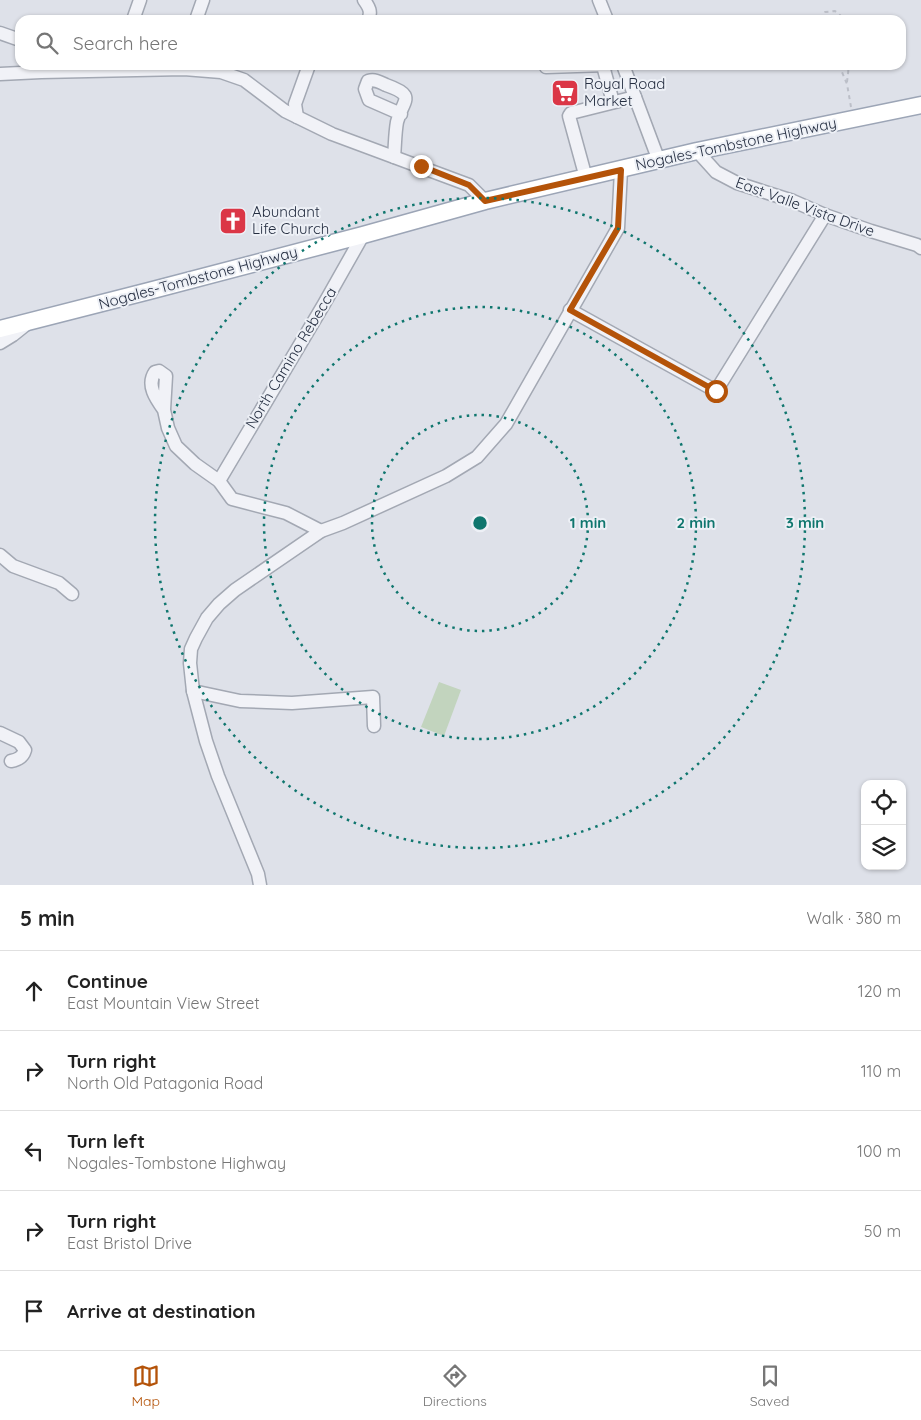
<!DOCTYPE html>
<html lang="en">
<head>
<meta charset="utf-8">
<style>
  body { margin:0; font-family:Quicksand,sans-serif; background:#f6f6f6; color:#222 }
  .controls { position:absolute; right:15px; bottom:15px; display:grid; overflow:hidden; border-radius:10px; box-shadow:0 1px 4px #0004 }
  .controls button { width:45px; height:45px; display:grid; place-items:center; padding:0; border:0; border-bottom:1px solid #e0e0e0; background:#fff; color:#222; font:25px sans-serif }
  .stop { position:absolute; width:15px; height:15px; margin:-11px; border:4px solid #b45309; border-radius:50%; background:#fff }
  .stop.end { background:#b45309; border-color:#fff; box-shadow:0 1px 5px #0008 }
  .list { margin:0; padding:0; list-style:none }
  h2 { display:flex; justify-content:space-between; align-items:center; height:65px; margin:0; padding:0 20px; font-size:21px }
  h2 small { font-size:16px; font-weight:400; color:#767676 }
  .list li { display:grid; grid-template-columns:32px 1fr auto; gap:15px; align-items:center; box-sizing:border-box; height:80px; padding:0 20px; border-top:1px solid #e0e0e0 }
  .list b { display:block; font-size:19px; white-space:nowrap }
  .list p { margin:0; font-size:16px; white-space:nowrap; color:#767676 }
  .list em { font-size:16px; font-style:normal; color:#767676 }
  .icon { flex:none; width:28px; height:28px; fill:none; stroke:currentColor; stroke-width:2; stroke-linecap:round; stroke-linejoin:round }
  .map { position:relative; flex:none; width:921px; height:885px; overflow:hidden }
  .search { position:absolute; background:#fff; box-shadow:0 1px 4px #0004; left:15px; right:15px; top:15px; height:55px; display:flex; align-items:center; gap:12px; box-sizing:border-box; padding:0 18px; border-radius:15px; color:#767676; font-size:19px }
  .sheet { height:465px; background:#fff }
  nav { display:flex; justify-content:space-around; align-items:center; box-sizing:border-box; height:70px; border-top:1px solid #e0e0e0; background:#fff; font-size:14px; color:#767676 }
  nav a { display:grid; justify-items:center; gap:2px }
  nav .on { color:#b45309 }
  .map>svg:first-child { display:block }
</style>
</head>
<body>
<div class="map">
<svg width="921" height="885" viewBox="0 0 921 885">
  <rect width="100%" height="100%" fill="#dee1e9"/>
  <!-- green -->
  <polygon fill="#c2d4be" points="439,682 461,690 444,736 421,727"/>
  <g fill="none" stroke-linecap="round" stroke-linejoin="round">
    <!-- minor casing -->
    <g stroke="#a3a8b3" stroke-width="15">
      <g id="minor">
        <path d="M364 0C369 7 372 12 368 20"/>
        <polyline points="599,0 607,20"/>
        <polyline points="133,20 140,0"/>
        <polyline points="196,20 203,0"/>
        <polyline points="0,33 20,40"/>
        <polyline points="623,65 659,161"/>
        <polyline points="603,66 613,102"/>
        <polyline points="546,67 607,65"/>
        <polyline points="0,74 41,72 184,69 221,72 244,80 285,111 332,134 469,185 485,201"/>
        <polyline points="297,117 295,104 309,65"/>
        <polyline points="697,151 716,172 737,183 793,201 825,215 871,231 917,245 921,248"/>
        <path d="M394 157C395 146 395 133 397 122 403 99 417 96 386 85 380 82 375 79 368 81L365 89 369 100 401 114"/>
        <polyline points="586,178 569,116 571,113 635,97"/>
        <polyline points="570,310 716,391 825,215"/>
        <polyline points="0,343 13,335 28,323"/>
        <path d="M164 410C156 399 146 385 155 372L159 371 166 376 164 410 168 428 176 446 195 464 219 481 232 499 286 513 321 531"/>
        <polyline points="219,481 324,304 363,235"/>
        <polyline points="0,555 13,566 59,583 72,594"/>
        <polyline points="193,691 240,701 292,703 373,697 374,726"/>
        <path d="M0 733 19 742 25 750C23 757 17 760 11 761"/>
        <polyline points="260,885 258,874 218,776 206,741 193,691 190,663 191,649 196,638 207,618 219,604 235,590 321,531 343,523 446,476 477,457 506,424 618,228 621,170"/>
      </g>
    </g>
    <!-- major casing -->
    <g stroke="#9ca5b6" stroke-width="19">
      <polyline id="major" points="0,329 149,291 363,235 485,201 697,151 921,105"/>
    </g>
    <!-- path -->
    <g stroke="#bcbfc8" stroke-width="2" stroke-dasharray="4 4" stroke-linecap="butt">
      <polyline points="822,20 825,12 835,11 846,20"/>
      <polyline points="839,65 847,84 851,107"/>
      <polyline points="847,82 849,65"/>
    </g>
    <!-- minor -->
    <use href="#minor" stroke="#f1f2f7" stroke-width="12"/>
    <!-- major -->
    <use href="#major" stroke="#fff" stroke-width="16"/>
  </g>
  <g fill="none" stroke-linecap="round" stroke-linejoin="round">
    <!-- route -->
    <polyline stroke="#b45309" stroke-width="6" points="421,166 469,185 485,201 621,170 618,228 570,310 716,391"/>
  </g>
  <!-- distance rings -->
  <g fill="none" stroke="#0f766e" stroke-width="2.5" stroke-dasharray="2.5 5">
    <circle cx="480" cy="523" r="108"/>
    <circle cx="480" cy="523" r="216"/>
    <circle cx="480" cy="523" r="325"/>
  </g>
  <!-- icons -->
  <defs>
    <g id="supermarket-square" transform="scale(1.4375)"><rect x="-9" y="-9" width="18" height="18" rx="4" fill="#db3646" stroke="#edf0f6"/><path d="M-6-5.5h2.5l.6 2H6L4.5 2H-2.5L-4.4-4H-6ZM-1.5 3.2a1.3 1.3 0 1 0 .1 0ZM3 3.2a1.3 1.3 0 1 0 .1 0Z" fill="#fff"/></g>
    <g id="church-square" transform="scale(1.4375)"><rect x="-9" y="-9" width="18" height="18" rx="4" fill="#db3646" stroke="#edf0f6"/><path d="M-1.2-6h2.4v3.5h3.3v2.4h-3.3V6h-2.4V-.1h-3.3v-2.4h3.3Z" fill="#fff"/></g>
  </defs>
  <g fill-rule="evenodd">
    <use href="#supermarket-square" x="565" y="93"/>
    <use href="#church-square" x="233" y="221"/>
  </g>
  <g text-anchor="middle" stroke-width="4" stroke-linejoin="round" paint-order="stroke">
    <!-- poi labels -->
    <g font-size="15" fill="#252e41" stroke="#edf0f6" text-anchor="start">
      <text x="584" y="89">Royal Road<tspan x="584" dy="17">Market</tspan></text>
      <text x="252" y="217">Abundant<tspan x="252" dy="17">Life Church</tspan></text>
    </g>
    <!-- street labels -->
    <g font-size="15" fill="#252e41" stroke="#edf0f6">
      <text transform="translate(736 144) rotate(-12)" y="5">Nogales-Tombstone Highway</text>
      <text transform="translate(805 207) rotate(20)" y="5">East Valle Vista Drive</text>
      <text transform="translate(198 278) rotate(-15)" y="5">Nogales-Tombstone Highway</text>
      <text transform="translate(291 358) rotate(-59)" y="5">North Camino Rebecca</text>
    </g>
  </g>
  <circle cx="480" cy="523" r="8" fill="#0f766e" stroke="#edf0f6" stroke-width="2.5"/>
  <g font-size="15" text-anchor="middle" font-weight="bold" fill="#0f766e" stroke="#edf0f6" stroke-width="4" stroke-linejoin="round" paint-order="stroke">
    <text x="588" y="528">1 min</text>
    <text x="696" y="528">2 min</text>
    <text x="805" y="528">3 min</text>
  </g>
</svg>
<div class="controls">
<button><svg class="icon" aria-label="locate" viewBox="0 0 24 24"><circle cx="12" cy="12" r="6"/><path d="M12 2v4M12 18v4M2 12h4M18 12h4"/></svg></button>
<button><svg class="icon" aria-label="layers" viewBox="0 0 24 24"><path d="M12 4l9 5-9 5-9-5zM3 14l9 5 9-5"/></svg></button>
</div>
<div class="stop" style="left:716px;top:391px"></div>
<div class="stop end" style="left:421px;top:166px"></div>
<div class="search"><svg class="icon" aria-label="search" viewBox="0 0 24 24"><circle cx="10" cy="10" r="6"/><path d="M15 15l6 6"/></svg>Search here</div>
</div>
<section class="sheet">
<h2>5 min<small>Walk · 380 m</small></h2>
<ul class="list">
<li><svg class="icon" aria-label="ahead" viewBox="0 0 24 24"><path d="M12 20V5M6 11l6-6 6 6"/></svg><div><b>Continue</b><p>East Mountain View Street</p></div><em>120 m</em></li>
<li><svg class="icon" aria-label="right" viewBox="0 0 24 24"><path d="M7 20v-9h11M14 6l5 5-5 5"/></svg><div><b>Turn right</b><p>North Old Patagonia Road</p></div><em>110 m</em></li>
<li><svg class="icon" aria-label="left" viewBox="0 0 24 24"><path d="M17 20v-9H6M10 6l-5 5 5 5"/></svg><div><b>Turn left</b><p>Nogales-Tombstone Highway</p></div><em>100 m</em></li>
<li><svg class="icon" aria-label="right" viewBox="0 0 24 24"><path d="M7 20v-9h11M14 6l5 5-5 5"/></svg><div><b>Turn right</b><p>East Bristol Drive</p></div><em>50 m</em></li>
<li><svg class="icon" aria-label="arrive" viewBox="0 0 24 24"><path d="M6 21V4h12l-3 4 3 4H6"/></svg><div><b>Arrive at destination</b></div></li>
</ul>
</section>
<nav>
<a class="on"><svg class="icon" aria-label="map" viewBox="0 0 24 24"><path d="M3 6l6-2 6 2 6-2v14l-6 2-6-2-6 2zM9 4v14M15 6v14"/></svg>Map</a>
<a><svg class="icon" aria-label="directions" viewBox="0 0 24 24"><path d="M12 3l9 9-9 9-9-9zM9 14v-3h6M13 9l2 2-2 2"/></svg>Directions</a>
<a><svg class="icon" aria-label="saved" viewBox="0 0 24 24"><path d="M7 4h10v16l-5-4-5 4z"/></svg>Saved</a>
</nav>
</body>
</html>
